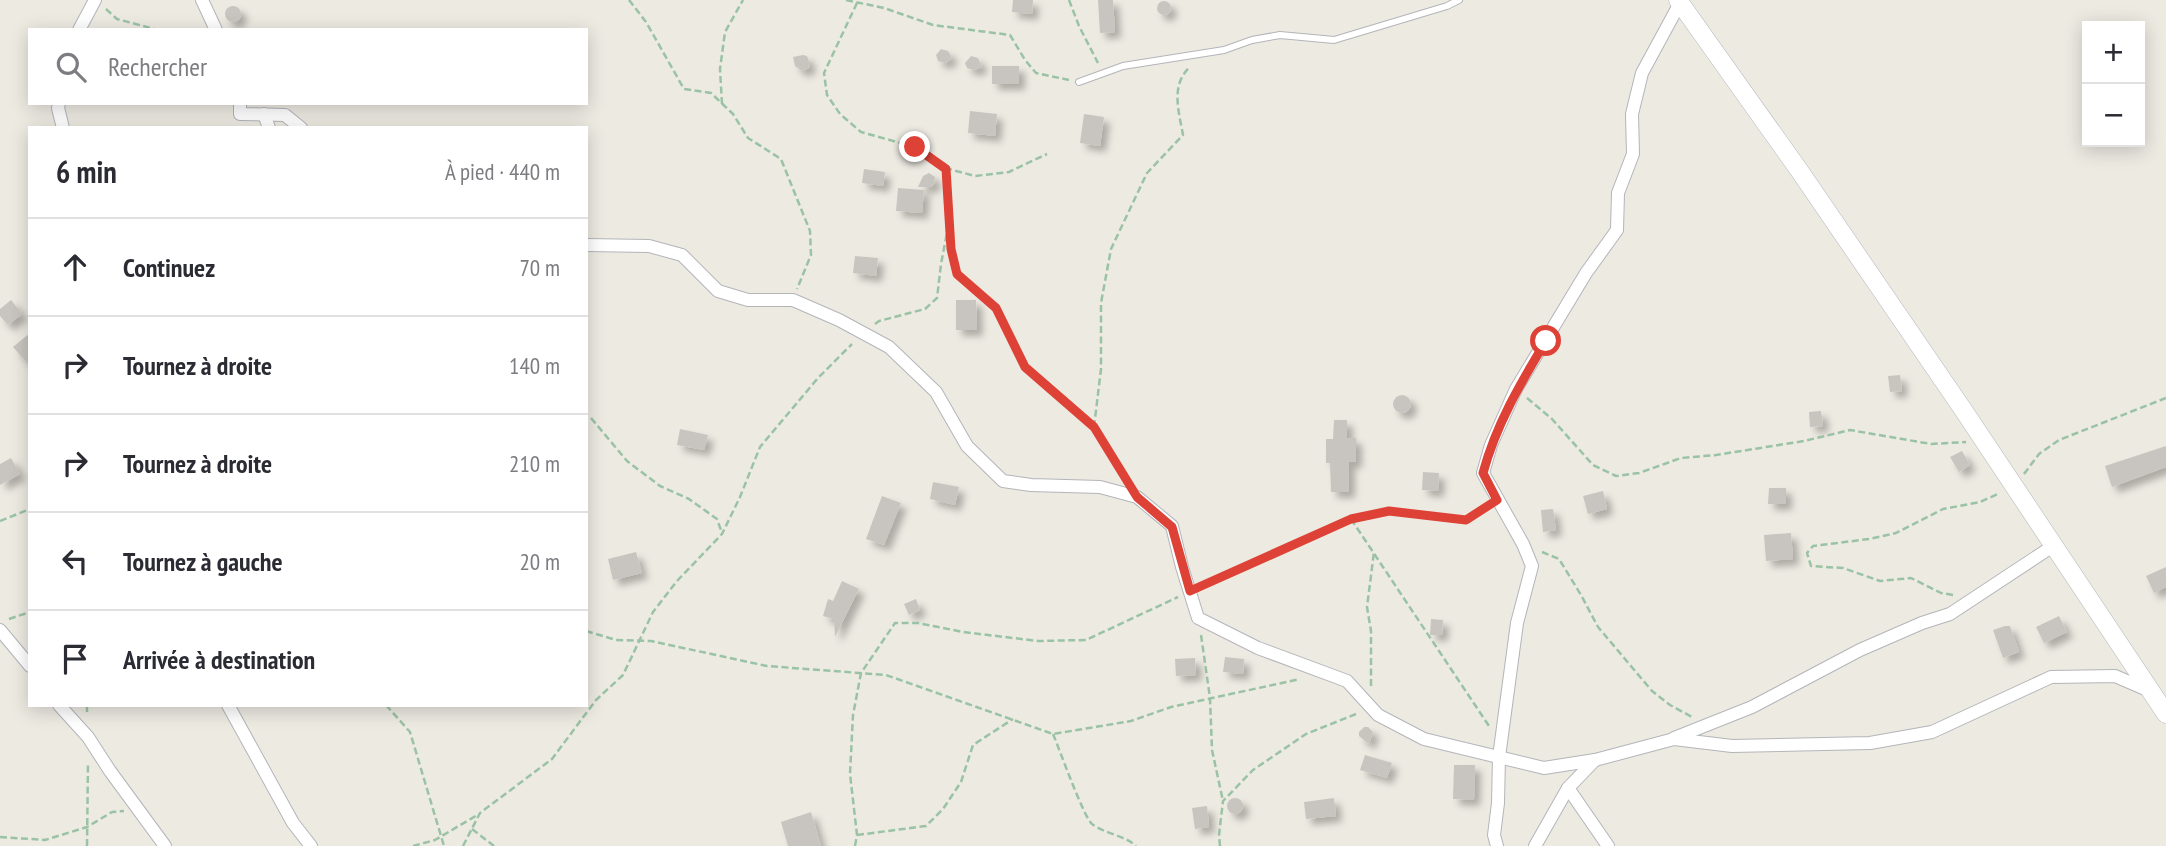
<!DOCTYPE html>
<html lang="fr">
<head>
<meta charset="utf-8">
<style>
  body { margin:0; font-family:"PT Sans Narrow",sans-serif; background:#f7f7f7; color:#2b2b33 }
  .controls { position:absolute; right:21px; top:21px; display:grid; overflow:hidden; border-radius:0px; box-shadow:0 4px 18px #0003 }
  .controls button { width:63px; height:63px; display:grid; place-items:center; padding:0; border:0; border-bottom:2px solid #e1e1e2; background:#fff; color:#2b2b33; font:35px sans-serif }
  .stop { position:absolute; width:21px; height:21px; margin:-16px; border:5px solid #de4237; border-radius:50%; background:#fff }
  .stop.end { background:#de4237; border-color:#fff; box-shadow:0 2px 7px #0008 }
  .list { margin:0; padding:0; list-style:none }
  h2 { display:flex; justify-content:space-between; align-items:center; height:91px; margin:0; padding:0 28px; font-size:30px }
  h2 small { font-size:23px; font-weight:400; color:#7c7c81 }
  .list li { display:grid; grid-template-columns:46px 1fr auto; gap:21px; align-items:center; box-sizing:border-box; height:98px; padding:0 28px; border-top:2px solid #e1e1e2 }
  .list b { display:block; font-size:26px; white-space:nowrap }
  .list em { font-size:23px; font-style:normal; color:#7c7c81 }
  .icon { flex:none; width:38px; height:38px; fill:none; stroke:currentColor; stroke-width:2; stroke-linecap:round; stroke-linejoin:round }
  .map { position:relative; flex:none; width:2166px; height:846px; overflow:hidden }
  .search { position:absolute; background:#fff; box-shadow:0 4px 18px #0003; left:28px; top:28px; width:560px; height:77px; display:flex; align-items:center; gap:18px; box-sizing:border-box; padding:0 24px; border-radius:0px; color:#7c7c81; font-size:26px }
  .panel { position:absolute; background:#fff; box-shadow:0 4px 18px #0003; left:28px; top:126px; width:560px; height:581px; border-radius:0px }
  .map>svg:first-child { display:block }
</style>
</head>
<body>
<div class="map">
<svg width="2166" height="846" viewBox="0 0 2166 846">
  <defs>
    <filter id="shadow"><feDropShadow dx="6" dy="6" stdDeviation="3.5" flood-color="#0004"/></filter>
  </defs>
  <rect width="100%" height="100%" fill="#edeae2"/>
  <!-- building -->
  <g fill="#c8c5c0" filter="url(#shadow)">
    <polygon points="1013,0 1033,0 1032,14 1012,12"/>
    <polygon points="1098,0 1113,0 1115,32 1100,33"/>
    <circle cx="1164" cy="8" r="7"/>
    <circle cx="233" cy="14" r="8"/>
    <polygon points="941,49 948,51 952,58 945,63 938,61 936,55"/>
    <polygon points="803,55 807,56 810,64 809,68 802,71 795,66 793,57"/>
    <polygon points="971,56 978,58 982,67 974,70 967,68 965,63"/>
    <rect x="992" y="66" width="27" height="18"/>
    <polygon points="970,111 997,114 995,136 968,133"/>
    <polygon points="1084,114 1104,117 1100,146 1080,143"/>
    <polygon points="864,169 885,172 883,186 862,183"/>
    <polygon points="929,173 935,177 934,184 931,187 918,187 923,176"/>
    <polygon points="898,188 924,190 922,213 896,211"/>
    <polygon points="855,256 878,258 876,276 853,273"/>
    <polygon points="11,300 22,314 8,325 0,316 0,309"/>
    <polygon points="956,300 976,300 977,330 956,330"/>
    <polygon points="30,333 30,366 13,347"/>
    <polygon points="1900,375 1902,391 1890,392 1888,376"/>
    <circle cx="1402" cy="404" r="9"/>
    <polygon points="1821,411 1823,426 1810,427 1809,412"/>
    <polygon points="1334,420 1347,420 1347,438 1356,438 1356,462 1349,462 1349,492 1331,492 1330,463 1326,463 1326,439 1333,439"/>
    <polygon points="680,429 708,435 704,450 677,445"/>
    <polygon points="2166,446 2166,467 2112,487 2105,466"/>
    <polygon points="1962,451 1970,465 1959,472 1950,457"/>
    <polygon points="11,458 20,474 0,485 0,464"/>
    <polygon points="1423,472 1439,473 1438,491 1422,490"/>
    <polygon points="933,482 959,487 955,505 930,499"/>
    <polygon points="1769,488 1786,488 1786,504 1768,504"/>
    <polygon points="1603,491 1607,509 1588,514 1583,496"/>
    <polygon points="882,496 901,503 884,545 866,539"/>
    <polygon points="1553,509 1556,530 1543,532 1541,510"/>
    <polygon points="1791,533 1793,559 1766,561 1764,535"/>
    <polygon points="636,552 642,573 613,580 608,559"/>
    <polygon points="2166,567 2166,587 2154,593 2146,576"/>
    <polygon points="842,581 859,589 835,637 834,619 823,616 828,599 833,601"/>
    <polygon points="916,599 920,610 909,615 904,604"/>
    <polygon points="2059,616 2067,632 2044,643 2036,627"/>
    <polygon points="1431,619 1443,620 1442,635 1430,635"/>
    <polygon points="2005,626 2010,626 2019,652 2003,658 1993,630"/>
    <polygon points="1225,657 1244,659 1243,674 1223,672"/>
    <polygon points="1195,658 1196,675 1176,676 1175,659"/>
    <polygon points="1364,727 1368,727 1373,732 1369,744 1359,736 1359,732"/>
    <polygon points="1365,755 1392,763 1387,778 1360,770"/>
    <polygon points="1454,765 1475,765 1474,800 1453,799"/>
    <polygon points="1334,798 1336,816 1306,819 1304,802"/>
    <circle cx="1235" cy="806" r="8"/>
    <polygon points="1207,806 1209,827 1195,829 1192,808"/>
    <polygon points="811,812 821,846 788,846 781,822"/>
  </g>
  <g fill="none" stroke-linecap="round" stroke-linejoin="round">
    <!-- lane casing -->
    <g stroke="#b3b5b9" stroke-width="8">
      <polyline id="lane" points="1079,82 1123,66 1224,50 1252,40 1280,35 1334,40 1447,6 1459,0"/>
    </g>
    <!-- street casing -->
    <g stroke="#b3b5b9" stroke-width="14">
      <g id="street">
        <polyline points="202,0 216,30"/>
        <polyline points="79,30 95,0"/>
        <polyline points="59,103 58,108 63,128"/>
        <polyline points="240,103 240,114 285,115 301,128"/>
        <polyline points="264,114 269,128"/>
        <polyline points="586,245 649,246 682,255 718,291 748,300 793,300 839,320 889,347 936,392 967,446 1003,481 1031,485 1100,487 1137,497 1172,526 1182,567 1198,618 1258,648 1347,681 1378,715 1424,739 1544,768 1595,760 1674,739 1732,746 1870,743 1932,732 2051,677 2115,676 2150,691"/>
        <polyline points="0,630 30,666"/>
        <polyline points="59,705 88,737 110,771 165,846"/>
        <polyline points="228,705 293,823 311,846"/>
        <polyline points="1674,738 1752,707 1860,650 1922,623 1950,614 2053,546"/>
        <polyline points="1568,788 1608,846"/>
        <polyline points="1497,846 1494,835 1498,803 1499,757 1517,623 1532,566 1523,544 1483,473 1491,445 1516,389 1586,273 1617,230 1618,193 1633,154 1632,114 1642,73 1680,3"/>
        <polyline points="1535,846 1568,788 1595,760"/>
      </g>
    </g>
    <!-- secondary casing -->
    <g stroke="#b4b7bc" stroke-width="19">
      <polyline id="secondary" points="1678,0 1801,173 1964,411 2166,714"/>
    </g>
    <!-- path -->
    <g stroke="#9ac3a5" stroke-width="2.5" stroke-dasharray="7 3.5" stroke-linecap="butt">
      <polyline points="629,0 646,22 684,89 711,93 733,114 748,138 781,159 810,231 811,255 797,289"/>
      <polyline points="846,0 884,8 933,25 1010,35 1025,60 1036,73 1069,80"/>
      <polyline points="1069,0 1079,26 1098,63"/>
      <polyline points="857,3 824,73 827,95 840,114 861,132 915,147 945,168 951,249 957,273 996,308 1025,367 1094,427 1126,479"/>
      <polyline points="106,9 117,19 158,30"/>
      <polyline points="722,104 720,69 725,32 743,0"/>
      <polyline points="945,168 975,176 1009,172 1047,154"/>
      <polyline points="875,324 879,321 925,309 937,298 941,264 949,222"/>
      <polyline points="1527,398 1552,419 1593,465 1616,476 1639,473 1681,458 1716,455 1804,441 1850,430 1931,444 1966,442"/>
      <polyline points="591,418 627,461 660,486 689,499 717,519 722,533"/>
      <path d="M1094 427 1101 369V303L1111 249 1147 173 1183 135C1179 112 1170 85 1190 67"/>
      <polyline points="2024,474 2039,454 2059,440 2166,398"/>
      <polyline points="1351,519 1489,726"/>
      <polyline points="0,521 30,509"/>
      <polyline points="1542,552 1559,559 1581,595 1598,627 1652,691 1670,705 1692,717"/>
      <polyline points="1203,585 1351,519 1389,511 1466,520 1485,507"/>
      <polyline points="1953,595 1941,593 1911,578 1880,581 1843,568 1811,566 1807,553 1813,546 1869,539 1896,533 1943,509 1980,502 2000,493"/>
      <polyline points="9,619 30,612"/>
      <polyline points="586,631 616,640 651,641 767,666 886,675 1053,734 1131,721 1171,707 1300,679"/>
      <polyline points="1201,635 1210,698 1212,750 1223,801"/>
      <polyline points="1371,686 1371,631 1367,607 1374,552"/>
      <polyline points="87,705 87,713"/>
      <polyline points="386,705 410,732 444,846"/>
      <path d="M1053 734C1059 748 1084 818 1092 824 1105 834 1124 835 1136 846"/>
      <polyline points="472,829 494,846"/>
      <polyline points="857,835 926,826 943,809 961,782 973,745 1013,719"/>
      <polyline points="0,837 45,840 87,827 112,812 124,811"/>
      <polyline points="87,846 88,762"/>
      <polyline points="413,846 435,840 479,814"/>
      <polyline points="463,846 480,813 552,759 596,700 623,675 653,612 677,581 722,534 740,497 760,447 818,378 852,344"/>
      <polyline points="855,846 857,835 850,774 853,715 861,673 895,623 918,623 963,632 1038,641 1086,640 1178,597"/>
      <polyline points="1220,846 1219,835 1223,801 1253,770 1306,734 1356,714"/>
    </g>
    <!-- lane -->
    <use href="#lane" stroke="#fff" stroke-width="6"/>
    <!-- street -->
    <use href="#street" stroke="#fff" stroke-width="12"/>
    <!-- secondary -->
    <use href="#secondary" stroke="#fff" stroke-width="18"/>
  </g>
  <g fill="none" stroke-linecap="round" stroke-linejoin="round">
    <!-- route -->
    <path stroke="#de4237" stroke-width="9" d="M915 147 946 169 951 249 957 274 996 308 1025 367 1094 427 1137 497 1172 527 1190 591 1351 519 1389 511 1466 520 1497 500 1483 473C1496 425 1520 384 1546 341"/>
  </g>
</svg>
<div class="controls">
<button>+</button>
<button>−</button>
</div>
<div class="stop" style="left:1546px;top:341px"></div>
<div class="stop end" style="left:915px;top:147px"></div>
<div class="search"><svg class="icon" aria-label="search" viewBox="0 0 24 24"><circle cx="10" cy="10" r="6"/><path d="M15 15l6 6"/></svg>Rechercher</div>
<section class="panel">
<h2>6 min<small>À pied · 440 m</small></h2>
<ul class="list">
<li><svg class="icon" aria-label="ahead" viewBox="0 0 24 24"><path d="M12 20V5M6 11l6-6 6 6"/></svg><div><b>Continuez</b></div><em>70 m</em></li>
<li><svg class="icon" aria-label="right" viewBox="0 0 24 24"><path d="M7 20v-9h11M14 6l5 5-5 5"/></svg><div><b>Tournez à droite</b></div><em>140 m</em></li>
<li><svg class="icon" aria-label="right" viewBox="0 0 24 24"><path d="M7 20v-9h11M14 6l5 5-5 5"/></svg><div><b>Tournez à droite</b></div><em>210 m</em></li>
<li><svg class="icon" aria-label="left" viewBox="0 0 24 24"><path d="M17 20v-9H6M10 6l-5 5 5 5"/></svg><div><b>Tournez à gauche</b></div><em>20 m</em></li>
<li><svg class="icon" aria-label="arrive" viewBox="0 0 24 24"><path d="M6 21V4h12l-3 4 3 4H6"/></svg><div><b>Arrivée à destination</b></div></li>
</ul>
</section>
</div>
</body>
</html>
